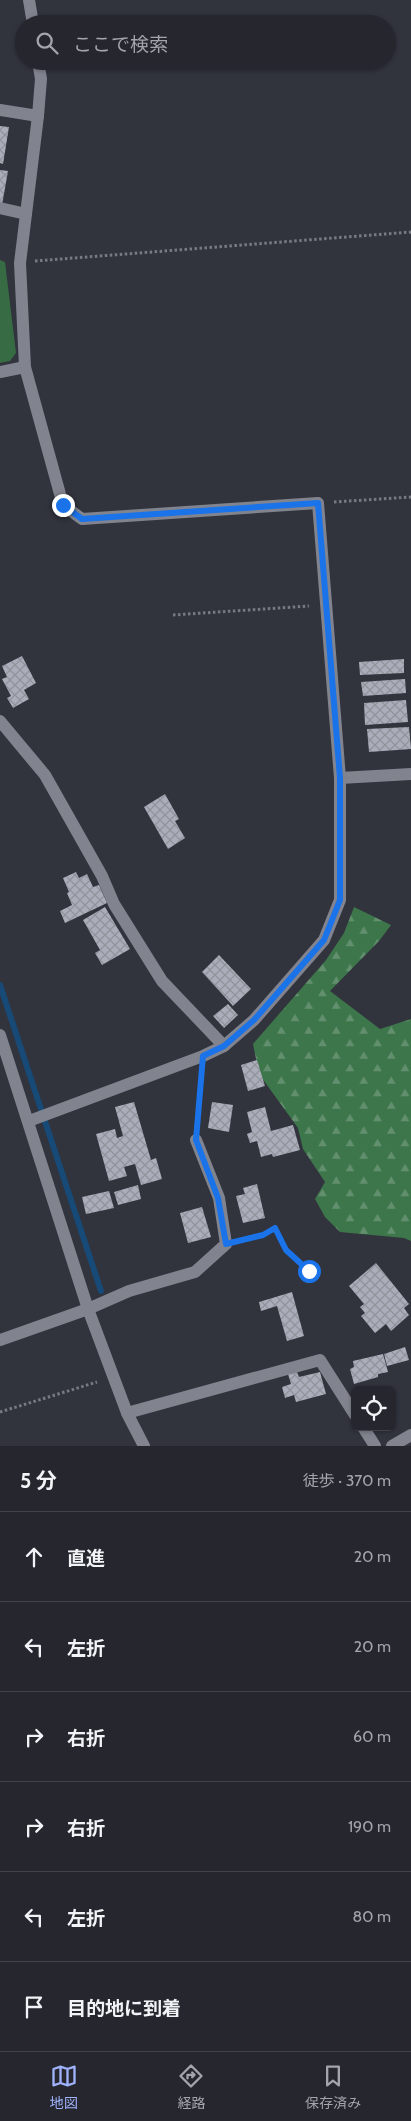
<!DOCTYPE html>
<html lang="ja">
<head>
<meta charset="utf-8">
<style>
  body { margin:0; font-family:Cabin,"Noto Sans JP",sans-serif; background:#2d2e36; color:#f1f3f6 }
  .controls { position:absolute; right:15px; bottom:15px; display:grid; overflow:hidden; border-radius:8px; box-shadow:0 1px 4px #0004 }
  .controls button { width:45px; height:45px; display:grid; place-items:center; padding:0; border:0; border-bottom:1px solid #42434a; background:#25262e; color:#f1f3f6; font:25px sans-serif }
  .stop { position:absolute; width:15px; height:15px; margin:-11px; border:4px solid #1a73e8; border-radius:50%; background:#fff }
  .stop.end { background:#1a73e8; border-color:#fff; box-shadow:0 1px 5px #0008 }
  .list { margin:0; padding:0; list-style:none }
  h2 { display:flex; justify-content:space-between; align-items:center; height:65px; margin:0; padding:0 20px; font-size:21px }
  h2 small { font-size:16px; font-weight:400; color:#a3a5aa }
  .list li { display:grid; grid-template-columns:32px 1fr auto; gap:15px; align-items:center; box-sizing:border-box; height:90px; padding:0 20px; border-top:1px solid #42434a }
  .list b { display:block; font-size:19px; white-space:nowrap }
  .list em { font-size:16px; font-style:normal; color:#a3a5aa }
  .icon { flex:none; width:28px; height:28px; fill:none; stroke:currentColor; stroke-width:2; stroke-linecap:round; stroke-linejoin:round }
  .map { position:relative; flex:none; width:411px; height:1446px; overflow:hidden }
  .search { position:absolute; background:#25262e; box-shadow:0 1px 4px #0004; left:15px; right:15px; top:15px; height:55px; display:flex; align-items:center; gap:12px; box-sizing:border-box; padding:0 18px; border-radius:28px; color:#a3a5aa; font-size:19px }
  .sheet { height:605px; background:#25262e }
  nav { display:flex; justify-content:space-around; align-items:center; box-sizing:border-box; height:70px; border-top:1px solid #42434a; background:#25262e; font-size:14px; color:#a3a5aa }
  nav a { display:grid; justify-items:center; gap:2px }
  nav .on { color:#a0b3fd }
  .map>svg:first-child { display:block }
</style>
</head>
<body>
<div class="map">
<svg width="411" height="1446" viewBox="0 0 411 1446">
  <defs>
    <pattern id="forest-firs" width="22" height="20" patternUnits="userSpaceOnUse" patternTransform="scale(1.25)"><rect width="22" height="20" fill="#3d764b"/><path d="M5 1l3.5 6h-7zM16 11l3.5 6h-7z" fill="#628f6d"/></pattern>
    <pattern id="building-cross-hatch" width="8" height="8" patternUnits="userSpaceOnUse" patternTransform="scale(1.25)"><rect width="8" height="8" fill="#abaeba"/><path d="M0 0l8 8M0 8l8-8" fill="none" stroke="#91939c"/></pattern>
  </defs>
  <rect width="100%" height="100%" fill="#31333d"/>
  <!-- grass -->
  <polygon fill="#376b43" points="0,260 5,262 16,353 10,361 0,363"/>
  <!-- forest -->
  <polygon fill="url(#forest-firs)" points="354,907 391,925 379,941 330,991 380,1029 411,1019 411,1241 404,1238 340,1232 325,1217 315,1199 325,1182 303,1149 298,1128 259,1074 253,1044 326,960 344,933"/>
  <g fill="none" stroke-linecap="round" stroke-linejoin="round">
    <!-- stream -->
    <polyline stroke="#174a76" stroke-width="6" points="0,985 101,1291"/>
  </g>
  <!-- building -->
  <g fill="url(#building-cross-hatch)">
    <polygon points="0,126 9,127 3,164 0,163"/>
    <polygon points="0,170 8,171 2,205 0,205"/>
    <polygon points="22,656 36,683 24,690 29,699 13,708 7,698 11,696 2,679 7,677 2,666"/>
    <polygon points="404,659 404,673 360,675 359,662"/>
    <polygon points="405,679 406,693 363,696 361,682"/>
    <polygon points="406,700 408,722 365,725 364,703"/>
    <polygon points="409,727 411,749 369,752 367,729"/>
    <polygon points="165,794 179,819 175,821 185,838 168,849 144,807"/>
    <polygon points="76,872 79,878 87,874 93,887 99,885 107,903 65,923 60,911 72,905 67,893 69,892 63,878"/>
    <polygon points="105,907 130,949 102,965 95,953 100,950 83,920"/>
    <polygon points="219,955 251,989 233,1006 202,972"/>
    <polygon points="228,1004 238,1015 224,1028 213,1016"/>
    <polygon points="257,1060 265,1086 248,1091 241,1065"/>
    <polygon points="134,1102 151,1160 156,1158 162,1179 141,1185 135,1164 124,1167 127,1176 109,1181 96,1134 115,1129 117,1138 123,1136 115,1107"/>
    <polygon points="212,1102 233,1105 229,1132 208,1128"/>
    <polygon points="265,1107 271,1131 293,1125 300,1150 273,1157 272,1154 261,1157 257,1141 250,1143 247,1134 252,1132 247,1112"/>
    <polygon points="257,1184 265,1218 243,1223 236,1196 245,1194 243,1188"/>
    <polygon points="138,1185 141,1199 118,1205 114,1192"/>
    <polygon points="109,1191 114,1208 86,1214 82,1197"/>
    <polygon points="202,1207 211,1237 188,1243 180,1213"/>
    <polygon points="376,1263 409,1304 404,1308 409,1315 391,1331 386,1324 375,1333 361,1316 365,1313 360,1307 364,1304 349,1286"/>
    <polygon points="292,1292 304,1336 287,1341 277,1306 261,1311 259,1302"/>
    <polygon points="405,1347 409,1360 387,1366 384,1354"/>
    <polygon points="383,1354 388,1372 378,1374 378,1377 354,1384 350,1369 354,1367 353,1361"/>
    <polygon points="297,1372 299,1377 320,1372 326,1394 296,1402 294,1395 285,1398 282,1387 291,1384 288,1374"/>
  </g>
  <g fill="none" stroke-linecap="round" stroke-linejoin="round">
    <!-- path -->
    <g stroke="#787a83" stroke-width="3" stroke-dasharray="2.5 2.5" stroke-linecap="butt">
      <polyline points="35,261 411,232"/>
      <polyline points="334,502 411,497"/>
      <polyline points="173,615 309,606"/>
      <polyline points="197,1125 202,1074"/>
      <polyline points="241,1240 263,1235 275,1227 286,1250 309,1271"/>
      <polyline points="0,1412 97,1382"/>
    </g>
    <!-- minor -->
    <g stroke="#81848e" stroke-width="12">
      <polyline points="29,0 33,24"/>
      <polyline points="0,110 38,116"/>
      <polyline points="0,208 26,214"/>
      <polyline points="0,372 25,367"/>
      <polyline points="0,721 45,775 102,876 114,904 162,981 224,1046"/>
      <polyline points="340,778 411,774"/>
      <polyline points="0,1035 88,1309 127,1413 144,1446"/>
      <polyline points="29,1121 203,1056 224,1046 254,1020 324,940 340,900 340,778 318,503 82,519 63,505 25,367 20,263 38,116 41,79 38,61"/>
      <polyline points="0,1340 88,1309 129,1291 195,1272 226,1244 219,1198 196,1140"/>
      <polyline points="127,1413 320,1360 355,1415"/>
      <polyline points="363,1427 375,1446"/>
      <polyline points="392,1446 411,1435"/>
    </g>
  </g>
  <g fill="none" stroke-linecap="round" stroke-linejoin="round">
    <!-- route -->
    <polyline stroke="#1a73e8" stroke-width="6" points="63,505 82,519 318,503 340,778 340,900 324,940 254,1020 224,1046 203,1056 196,1140 218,1198 226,1244 263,1235 275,1228 286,1250 309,1271"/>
  </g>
</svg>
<div class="controls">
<button><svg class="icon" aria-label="locate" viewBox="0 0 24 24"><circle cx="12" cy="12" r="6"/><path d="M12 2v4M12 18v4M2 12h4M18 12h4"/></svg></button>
</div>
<div class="stop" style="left:309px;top:1271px"></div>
<div class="stop end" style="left:63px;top:505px"></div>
<div class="search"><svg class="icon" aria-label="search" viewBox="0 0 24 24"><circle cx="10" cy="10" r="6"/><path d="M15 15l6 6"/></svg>ここで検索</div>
</div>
<section class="sheet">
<h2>5 分<small>徒歩 · 370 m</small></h2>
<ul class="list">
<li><svg class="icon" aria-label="ahead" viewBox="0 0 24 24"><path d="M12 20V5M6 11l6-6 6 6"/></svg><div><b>直進</b></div><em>20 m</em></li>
<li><svg class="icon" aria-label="left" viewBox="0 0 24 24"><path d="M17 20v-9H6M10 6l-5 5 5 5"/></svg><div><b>左折</b></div><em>20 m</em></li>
<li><svg class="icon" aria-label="right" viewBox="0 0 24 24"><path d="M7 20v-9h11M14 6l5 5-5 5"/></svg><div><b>右折</b></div><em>60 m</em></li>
<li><svg class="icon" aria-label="right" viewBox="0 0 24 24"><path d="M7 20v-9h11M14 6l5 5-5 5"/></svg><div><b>右折</b></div><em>190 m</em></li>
<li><svg class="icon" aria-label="left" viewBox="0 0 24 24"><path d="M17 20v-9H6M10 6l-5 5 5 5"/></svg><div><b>左折</b></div><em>80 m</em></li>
<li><svg class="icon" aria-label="arrive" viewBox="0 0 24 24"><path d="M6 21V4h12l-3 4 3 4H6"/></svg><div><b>目的地に到着</b></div></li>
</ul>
</section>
<nav>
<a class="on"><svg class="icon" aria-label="map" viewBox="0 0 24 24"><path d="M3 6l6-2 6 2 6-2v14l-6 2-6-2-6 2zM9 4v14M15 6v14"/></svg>地図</a>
<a><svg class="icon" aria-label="directions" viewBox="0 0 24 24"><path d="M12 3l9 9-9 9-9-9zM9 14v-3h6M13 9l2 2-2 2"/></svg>経路</a>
<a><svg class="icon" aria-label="saved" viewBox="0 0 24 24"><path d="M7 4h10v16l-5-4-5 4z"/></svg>保存済み</a>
</nav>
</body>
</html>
